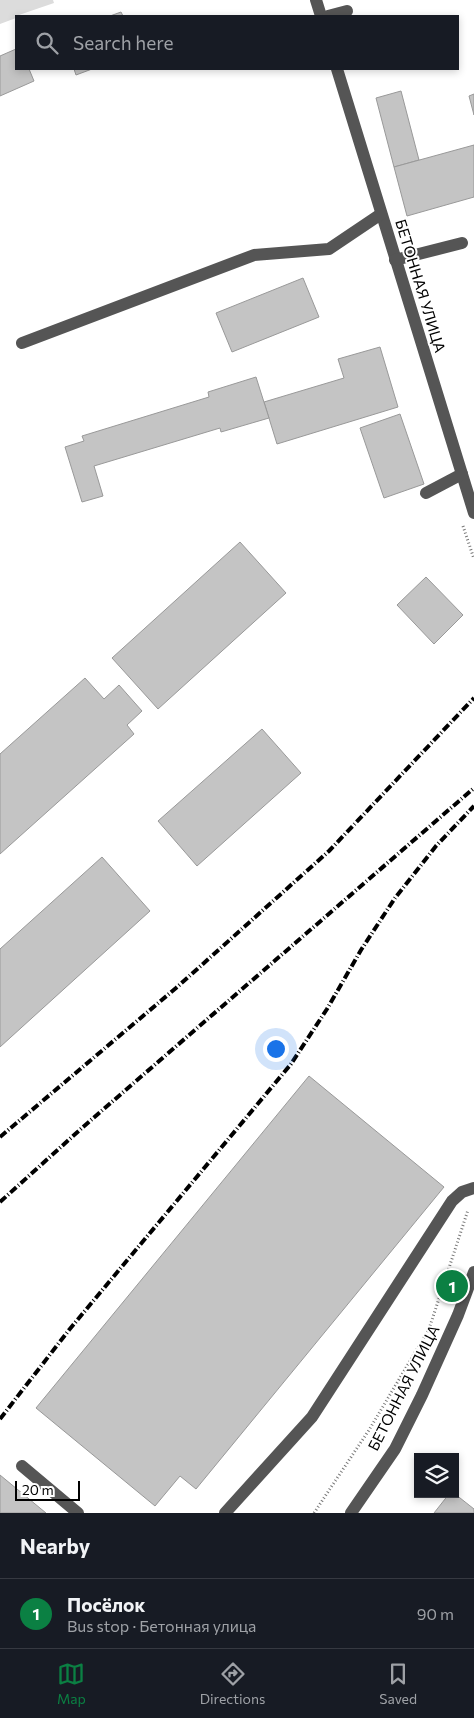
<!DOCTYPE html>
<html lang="en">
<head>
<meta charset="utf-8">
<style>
  body { margin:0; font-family:Commissioner,sans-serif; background:#242831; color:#f1f3f6 }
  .controls { position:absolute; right:15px; bottom:15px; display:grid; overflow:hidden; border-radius:0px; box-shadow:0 2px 8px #0003 }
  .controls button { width:45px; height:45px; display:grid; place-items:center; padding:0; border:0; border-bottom:1px solid #363941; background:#171b24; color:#f1f3f6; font:25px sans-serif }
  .scale { position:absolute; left:15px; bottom:12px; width:65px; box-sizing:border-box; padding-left:5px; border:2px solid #000; border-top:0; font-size:14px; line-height:18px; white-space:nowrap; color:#000; -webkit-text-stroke:4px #fff; paint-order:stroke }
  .you { position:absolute; left:275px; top:1048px; width:18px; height:18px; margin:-12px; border:4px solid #fff; border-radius:50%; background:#1a73e8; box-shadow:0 0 0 8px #1a73e833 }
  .badge { display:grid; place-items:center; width:32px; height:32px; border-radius:50%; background:#0b8043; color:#fff; font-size:16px; font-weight:700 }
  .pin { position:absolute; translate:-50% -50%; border:2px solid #fff; box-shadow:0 1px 5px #0006 }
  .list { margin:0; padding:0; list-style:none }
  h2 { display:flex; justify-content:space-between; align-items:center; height:65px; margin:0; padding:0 20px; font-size:21px }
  h2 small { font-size:16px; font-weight:400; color:#9ea1a6 }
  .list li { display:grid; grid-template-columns:32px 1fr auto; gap:15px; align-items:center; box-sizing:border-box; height:70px; padding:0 20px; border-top:1px solid #363941 }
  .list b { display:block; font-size:19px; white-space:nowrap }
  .list p { margin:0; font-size:16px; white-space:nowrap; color:#9ea1a6 }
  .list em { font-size:16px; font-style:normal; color:#9ea1a6 }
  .icon { flex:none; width:28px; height:28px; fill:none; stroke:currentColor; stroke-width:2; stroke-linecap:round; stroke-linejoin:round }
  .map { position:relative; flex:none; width:474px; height:1513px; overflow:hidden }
  .search { position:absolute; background:#171b24; box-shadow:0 2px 8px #0003; left:15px; right:15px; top:15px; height:55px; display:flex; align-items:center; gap:12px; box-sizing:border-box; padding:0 18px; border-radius:0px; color:#9ea1a6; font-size:19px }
  .sheet { height:135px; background:#171b24 }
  nav { display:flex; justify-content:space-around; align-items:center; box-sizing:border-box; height:70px; border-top:1px solid #363941; background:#171b24; font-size:14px; color:#9ea1a6 }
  nav a { display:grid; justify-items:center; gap:2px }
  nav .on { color:#0b8043 }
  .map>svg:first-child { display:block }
</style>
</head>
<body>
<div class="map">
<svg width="474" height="1513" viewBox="0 0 474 1513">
  <rect width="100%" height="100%" fill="#fff"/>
  <!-- green -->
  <polygon fill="#dcdcdc" points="0,0 53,0 54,3 16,16 16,18 0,24"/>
  <!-- building -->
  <g fill="#c4c4c4" stroke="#999">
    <polygon points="121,12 123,16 110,16"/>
    <polygon points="16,49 16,69 29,69 34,81 0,96 0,56"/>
    <polygon points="74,69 92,69 76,75"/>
    <polygon points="401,91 419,160 394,167 376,98"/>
    <polygon points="474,94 474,115 469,96"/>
    <polygon points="474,145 474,197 407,216 394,167"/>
    <polygon points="303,278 319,317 232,352 216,313"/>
    <polygon points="380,347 398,407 277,444 264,402 344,378 338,359"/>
    <polygon points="256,377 269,418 221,432 220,428 94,466 103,496 82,502 65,447 84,441 82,436 209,397 208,392"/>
    <polygon points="400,414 424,484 384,498 360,428"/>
    <polygon points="240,542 286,593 158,709 112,658"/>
    <polygon points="426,577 463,615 434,644 397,605"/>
    <polygon points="85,678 104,699 119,685 142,711 127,725 134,734 0,854 0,754"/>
    <polygon points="262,729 301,773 197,866 158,821"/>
    <polygon points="102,857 150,911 0,1047 0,949"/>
    <polygon points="309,1076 444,1187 196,1489 180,1476 155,1506 36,1408"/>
    <polygon points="0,1475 46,1513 0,1513"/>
    <polygon points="449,1494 455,1494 474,1509 474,1513 434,1513"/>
  </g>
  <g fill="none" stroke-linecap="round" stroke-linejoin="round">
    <!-- path -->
    <g stroke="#777" stroke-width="3" stroke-dasharray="1 2.5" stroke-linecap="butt">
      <polyline points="463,526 474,559"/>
      <polyline points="314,1513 369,1430 429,1329 468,1210"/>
    </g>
    <!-- minor -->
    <g stroke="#555" stroke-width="12">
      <polyline points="316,0 321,16"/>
      <polyline points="328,16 347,11"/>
      <polyline points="337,69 474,513"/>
      <polyline points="395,260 462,243"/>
      <polyline points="22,343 254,255 329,249 381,214"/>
      <polyline points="426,493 462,474"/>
      <polyline points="22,1466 78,1513"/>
      <polyline points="225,1513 312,1417 452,1201 462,1192 474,1188"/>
      <polyline points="351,1513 395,1449 422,1395 458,1315 474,1272"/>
    </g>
    <!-- rail -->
    <g stroke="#000" stroke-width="4" stroke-dasharray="8 2.5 1 2.5" stroke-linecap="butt">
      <polyline points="0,1137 176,988 329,851 474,698"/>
      <polyline points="0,1202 83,1127 474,788"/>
      <polyline points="0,1419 69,1330 291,1064 327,1009 361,950 395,898 436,846 474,806"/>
    </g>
  </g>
  <g text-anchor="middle" stroke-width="4" stroke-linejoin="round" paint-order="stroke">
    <!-- street labels -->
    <g font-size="15" fill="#000" stroke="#fff">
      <text transform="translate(420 286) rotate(73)" y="5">БЕТОННАЯ УЛИЦА</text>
      <text transform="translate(404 1388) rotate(-63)" y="5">БЕТОННАЯ УЛИЦА</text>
    </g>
  </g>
</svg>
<div class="controls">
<button><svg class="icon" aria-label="layers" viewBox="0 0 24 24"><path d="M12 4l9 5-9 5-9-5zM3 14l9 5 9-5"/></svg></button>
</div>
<div class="scale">20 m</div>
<div class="you"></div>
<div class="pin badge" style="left:452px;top:1286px">1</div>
<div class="search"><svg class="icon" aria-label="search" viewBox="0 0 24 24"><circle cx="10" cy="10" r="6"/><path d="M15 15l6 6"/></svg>Search here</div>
</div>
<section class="sheet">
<h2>Nearby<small></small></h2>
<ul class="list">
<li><span class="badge">1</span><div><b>Посёлок</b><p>Bus stop · Бетонная улица</p></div><em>90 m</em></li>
</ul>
</section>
<nav>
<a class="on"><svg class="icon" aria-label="map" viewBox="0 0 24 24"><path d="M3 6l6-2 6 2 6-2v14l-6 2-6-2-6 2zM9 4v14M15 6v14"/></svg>Map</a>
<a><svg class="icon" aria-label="directions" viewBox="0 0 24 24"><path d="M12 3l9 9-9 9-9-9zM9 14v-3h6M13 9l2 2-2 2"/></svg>Directions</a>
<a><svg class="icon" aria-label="saved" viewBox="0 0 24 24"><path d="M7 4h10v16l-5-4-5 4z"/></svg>Saved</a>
</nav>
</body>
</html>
